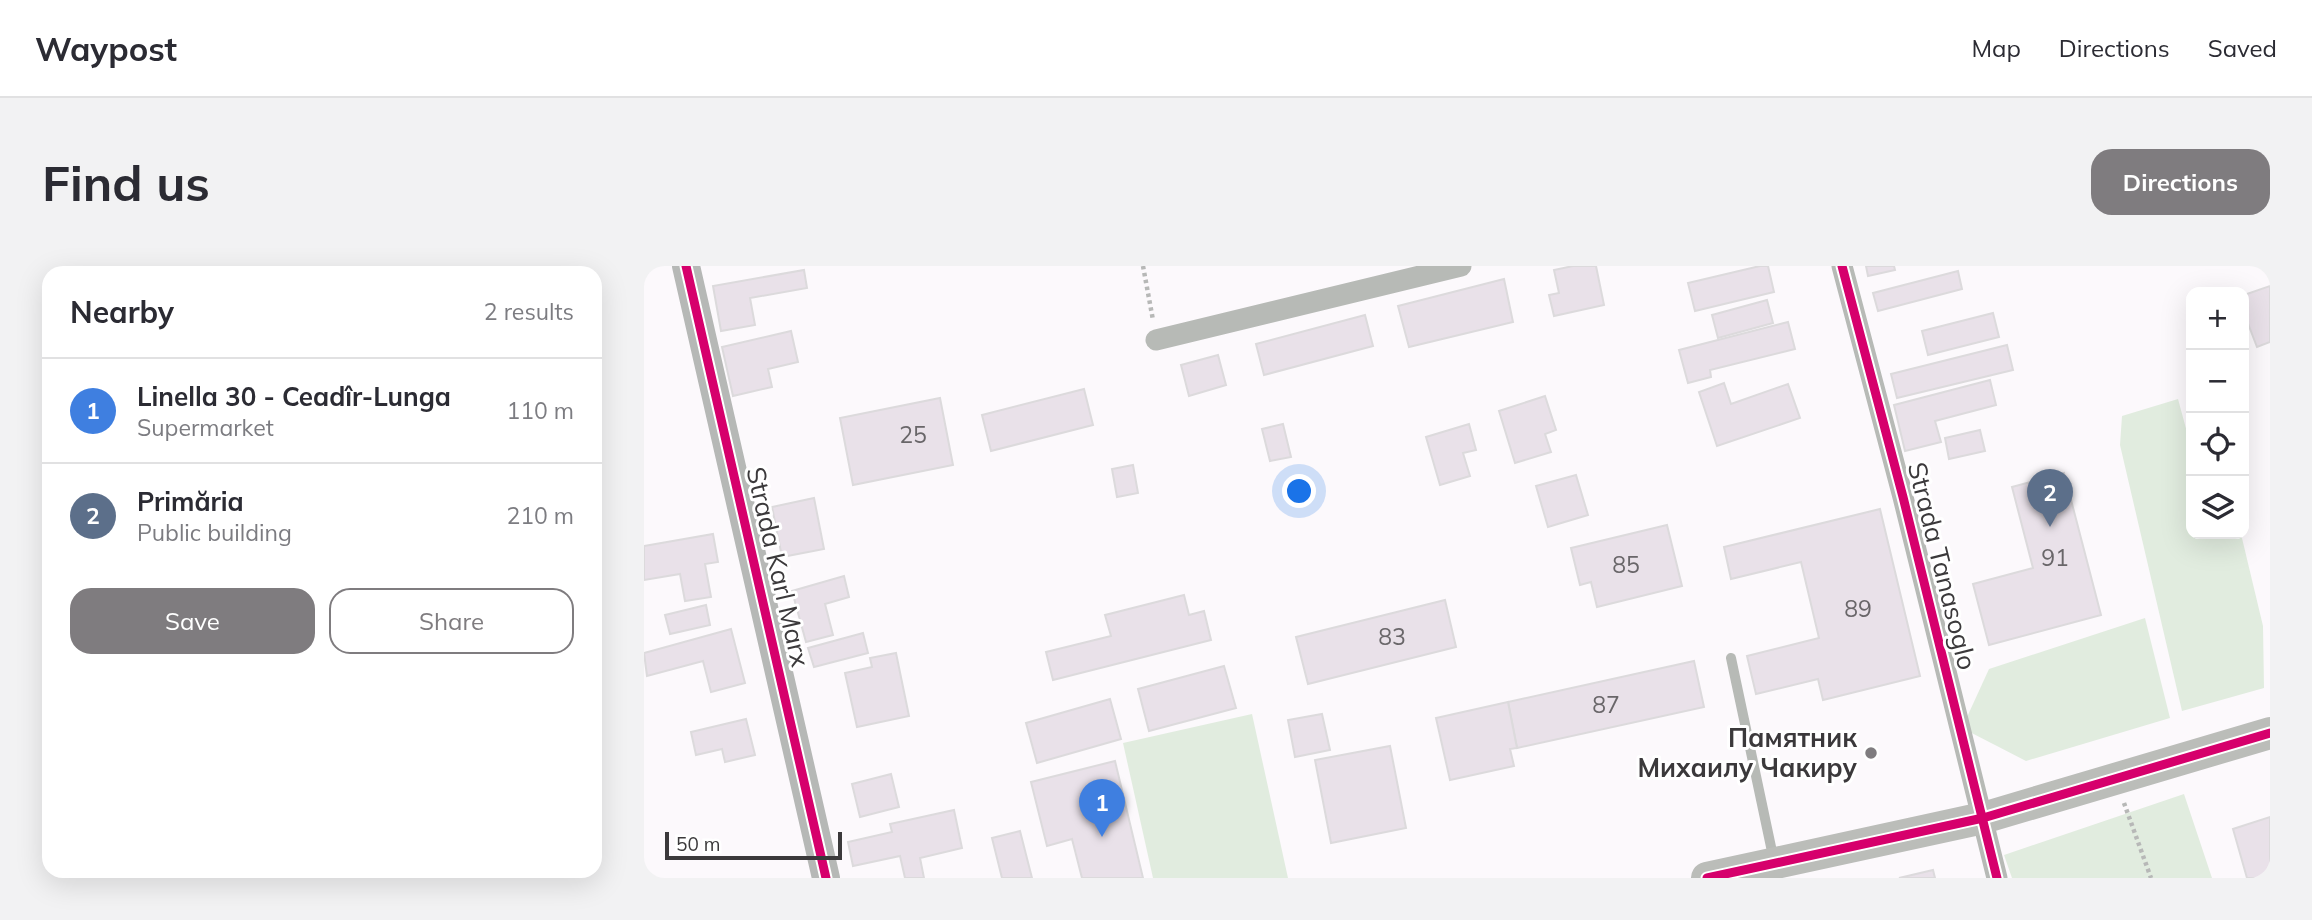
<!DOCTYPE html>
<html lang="en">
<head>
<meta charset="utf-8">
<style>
  body { margin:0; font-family:Mulish,sans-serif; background:#f2f2f3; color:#2b2b33 }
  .controls { position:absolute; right:21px; top:21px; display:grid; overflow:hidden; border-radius:14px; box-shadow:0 7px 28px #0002 }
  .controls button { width:63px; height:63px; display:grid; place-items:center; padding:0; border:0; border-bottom:2px solid #e1e1e2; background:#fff; color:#2b2b33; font:35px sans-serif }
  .scale { position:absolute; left:21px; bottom:18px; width:177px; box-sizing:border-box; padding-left:7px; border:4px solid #3b393b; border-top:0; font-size:19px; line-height:24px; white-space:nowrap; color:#3b393b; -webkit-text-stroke:5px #fff; paint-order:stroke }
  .you { position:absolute; left:656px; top:226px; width:24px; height:24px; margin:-18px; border:5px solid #fff; border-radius:50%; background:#1a73e8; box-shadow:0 0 0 10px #1a73e833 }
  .badge { display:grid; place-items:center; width:46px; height:46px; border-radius:50%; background:#7f7c7f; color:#fff; font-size:23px; font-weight:700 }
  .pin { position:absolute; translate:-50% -58px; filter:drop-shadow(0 2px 4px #0008) }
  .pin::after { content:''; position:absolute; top:37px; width:24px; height:21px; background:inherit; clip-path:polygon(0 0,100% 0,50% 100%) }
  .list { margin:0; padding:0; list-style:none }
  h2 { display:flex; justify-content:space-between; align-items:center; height:91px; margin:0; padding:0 28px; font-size:30px }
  h2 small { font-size:23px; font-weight:400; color:#7c7c81 }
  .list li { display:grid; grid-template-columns:46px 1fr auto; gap:21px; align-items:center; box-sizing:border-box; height:105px; padding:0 28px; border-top:2px solid #e1e1e2 }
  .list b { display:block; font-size:26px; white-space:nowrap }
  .list p { margin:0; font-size:23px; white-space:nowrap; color:#7c7c81 }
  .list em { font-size:23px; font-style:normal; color:#7c7c81 }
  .actions { display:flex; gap:14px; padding:21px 28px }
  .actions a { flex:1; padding:16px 0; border:2px solid #7f7c7f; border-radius:21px; text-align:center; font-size:24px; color:#7f7c7f }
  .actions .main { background:#7f7c7f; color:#fff }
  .icon { flex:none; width:38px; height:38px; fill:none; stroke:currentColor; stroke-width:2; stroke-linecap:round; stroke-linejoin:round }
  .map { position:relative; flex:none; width:1626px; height:612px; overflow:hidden; border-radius:21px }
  header { display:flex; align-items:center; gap:42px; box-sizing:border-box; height:98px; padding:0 35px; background:#fff; border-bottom:2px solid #e1e1e2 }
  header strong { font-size:33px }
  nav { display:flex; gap:38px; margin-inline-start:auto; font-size:24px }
  .intro { display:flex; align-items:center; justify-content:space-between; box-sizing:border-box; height:168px; padding:0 42px }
  h1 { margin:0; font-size:49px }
  .button { padding:18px 32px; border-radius:21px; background:#7f7c7f; color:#fff; font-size:24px; font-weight:700 }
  main { display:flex; gap:42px; padding:0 42px }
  aside { flex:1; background:#fff; border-radius:21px; box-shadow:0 7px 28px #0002 }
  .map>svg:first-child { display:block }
</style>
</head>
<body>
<header>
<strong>Waypost</strong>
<nav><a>Map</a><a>Directions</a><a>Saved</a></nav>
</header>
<div class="intro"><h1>Find us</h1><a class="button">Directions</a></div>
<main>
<aside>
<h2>Nearby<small>2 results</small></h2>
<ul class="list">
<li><span class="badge" style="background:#3f7fe0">1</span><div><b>Linella 30 - Ceadîr-Lunga</b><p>Supermarket</p></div><em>110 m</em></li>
<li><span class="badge" style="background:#5c6f8a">2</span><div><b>Primăria</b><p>Public building</p></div><em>210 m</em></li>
</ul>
<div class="actions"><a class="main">Save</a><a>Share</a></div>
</aside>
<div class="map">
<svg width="1626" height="612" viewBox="0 0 1626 612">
  <rect width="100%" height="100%" fill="#fcf9fc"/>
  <!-- green -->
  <g fill="#e1ecdf">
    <polygon points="1534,133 1547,181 1547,268 1597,268 1619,360 1620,422 1538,445 1476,179 1478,150"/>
    <polygon points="1501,352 1526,452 1382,495 1318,462 1345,403"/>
    <polygon points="608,448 644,612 509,612 479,477"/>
    <polygon points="1540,528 1568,612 1368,612 1360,589"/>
  </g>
  <!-- building -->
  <g fill="#e9e1e9" stroke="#dcdadc" stroke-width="2">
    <polygon points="929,0 952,0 960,39 910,50 905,29 915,27 910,4"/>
    <polygon points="1116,0 1124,0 1130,26 1051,45 1044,17"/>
    <polygon points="1222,0 1250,0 1251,4 1224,10"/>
    <polygon points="160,4 163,22 106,32 111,59 77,65 69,20"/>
    <polygon points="1314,5 1318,23 1234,45 1229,27"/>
    <polygon points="860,13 869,56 765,81 754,40"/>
    <polygon points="1626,20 1626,76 1613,81 1600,47 1600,29"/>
    <polygon points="1123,34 1129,57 1074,72 1068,49"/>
    <polygon points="1349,47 1355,71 1284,89 1278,65"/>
    <polygon points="721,49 729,80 620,109 612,78"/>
    <polygon points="1144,56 1151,83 1066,104 1067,111 1044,117 1035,84"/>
    <polygon points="147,65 154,96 124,103 128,121 89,130 78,81"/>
    <polygon points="1363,79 1369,104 1253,132 1247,108"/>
    <polygon points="574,89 582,119 545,130 537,99"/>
    <polygon points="1346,114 1352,139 1291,155 1297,176 1261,185 1250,139"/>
    <polygon points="1080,117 1087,138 1144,118 1156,152 1073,180 1055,126"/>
    <polygon points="440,123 449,159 347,185 338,149"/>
    <polygon points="901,130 912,164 901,168 907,186 871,197 855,145"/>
    <polygon points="296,132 309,199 209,219 196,152"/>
    <polygon points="639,158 647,191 626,195 618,163"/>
    <polygon points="825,158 832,184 819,187 826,210 796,219 782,171"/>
    <polygon points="1336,164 1341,185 1305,193 1301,172"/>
    <polygon points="489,199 494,227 473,231 468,203"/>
    <polygon points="1420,207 1457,349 1345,379 1329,318 1389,302 1368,221"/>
    <polygon points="932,209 944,249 904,261 892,220"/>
    <polygon points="170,232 180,283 138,291 128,241"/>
    <polygon points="1236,243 1276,410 1179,434 1174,413 1112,428 1103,390 1175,372 1157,296 1087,313 1080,281"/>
    <polygon points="1023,259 1038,320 953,341 947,316 936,319 927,282"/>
    <polygon points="69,268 74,296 61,298 67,331 41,335 36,308 0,314 0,280"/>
    <polygon points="200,310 205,331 181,338 189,369 162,376 148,325"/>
    <polygon points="540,329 545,349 560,345 567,374 409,414 402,386 467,370 461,349"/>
    <polygon points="801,334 812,381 664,418 652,371"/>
    <polygon points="62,339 66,359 26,368 21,349"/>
    <polygon points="87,363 101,417 67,426 59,395 3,410 0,387"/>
    <polygon points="219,367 224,387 170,401 164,382"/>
    <polygon points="252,387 265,450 213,461 201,407 228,401 226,392"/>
    <polygon points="1050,395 1060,441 873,482 864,436"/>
    <polygon points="580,400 592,442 505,465 494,423"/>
    <polygon points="466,433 477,473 393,497 382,457"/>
    <polygon points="864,436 873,482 866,483 870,500 806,514 792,452"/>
    <polygon points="678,448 686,484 651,491 644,454"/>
    <polygon points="102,453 111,489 81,496 78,483 52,489 47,466"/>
    <polygon points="746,480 762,562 687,577 671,494"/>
    <polygon points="471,495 499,612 438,612 428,573 403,580 387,516"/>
    <polygon points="247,508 255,541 216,551 208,518"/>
    <polygon points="310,544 318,582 276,592 280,612 261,612 256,590 209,600 204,576 248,566 246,558"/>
    <polygon points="1626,551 1626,612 1603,612 1589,563"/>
    <polygon points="376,565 388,612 358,612 348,572"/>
    <polygon points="1289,604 1291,612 1255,612"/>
  </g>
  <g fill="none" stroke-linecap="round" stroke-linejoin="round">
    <!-- path -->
    <g stroke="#b7b8b7" stroke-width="4.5" stroke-dasharray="3.5 3.5" stroke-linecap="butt">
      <polyline points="499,0 509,54"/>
      <polyline points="1480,537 1507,612"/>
    </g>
    <!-- lane -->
    <polyline stroke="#b7bab6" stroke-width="10" points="1087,392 1130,595"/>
    <!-- street -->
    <g stroke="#b7bab6" stroke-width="21">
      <polyline points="1198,0 1259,231 1353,612"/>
      <polyline points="512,74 817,0"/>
    </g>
    <!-- secondary -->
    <polyline stroke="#b6b8b6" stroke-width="28" points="42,0 182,612"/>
    <!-- primary -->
    <polyline stroke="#bbbdb9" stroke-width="32" points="1063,612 1339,552 1626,467"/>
    <!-- cycleway casing -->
    <g stroke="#fff" stroke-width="13">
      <g id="cycleway">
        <polyline points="42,0 182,612"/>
        <polyline points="1198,0 1259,231 1353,612"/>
        <polyline points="1063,612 1339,552 1626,467"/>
      </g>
    </g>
    <!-- cycleway -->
    <use href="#cycleway" stroke="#d6006c" stroke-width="9"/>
  </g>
  <!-- markers -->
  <circle fill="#7f7c7f" stroke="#fff" stroke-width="2.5" cx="1227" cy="487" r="7"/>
  <g text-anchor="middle" stroke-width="6" stroke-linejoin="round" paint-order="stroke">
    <!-- number labels -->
    <g font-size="23" fill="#696669">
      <text x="269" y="177">25</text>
      <text x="1411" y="300">91</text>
      <text x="982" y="307">85</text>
      <text x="1214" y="351">89</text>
      <text x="748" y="379">83</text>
      <text x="962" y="447">87</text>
    </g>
    <!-- street labels -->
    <g font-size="26" fill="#3b393b" stroke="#fff">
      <text transform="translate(1298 300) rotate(76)" y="9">Strada Tanasoglo</text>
      <text transform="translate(134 301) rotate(77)" y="9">Strada Karl Marx</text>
    </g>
    <!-- poi labels -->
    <g font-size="26" font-weight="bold" fill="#3b393b" stroke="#fff" text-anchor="end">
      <text x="1213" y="481">Памятник<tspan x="1213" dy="30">Михаилу Чакиру</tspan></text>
    </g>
  </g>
</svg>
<div class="controls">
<button>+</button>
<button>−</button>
<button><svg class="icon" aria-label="locate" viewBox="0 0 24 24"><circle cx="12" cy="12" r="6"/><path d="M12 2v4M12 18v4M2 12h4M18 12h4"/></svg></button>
<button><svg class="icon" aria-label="layers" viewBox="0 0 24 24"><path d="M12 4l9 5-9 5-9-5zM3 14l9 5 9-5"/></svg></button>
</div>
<div class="scale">50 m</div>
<div class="you"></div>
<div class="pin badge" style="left:458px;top:571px;background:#3f7fe0">1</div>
<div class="pin badge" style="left:1406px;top:261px;background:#5c6f8a">2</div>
</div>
</main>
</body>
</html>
